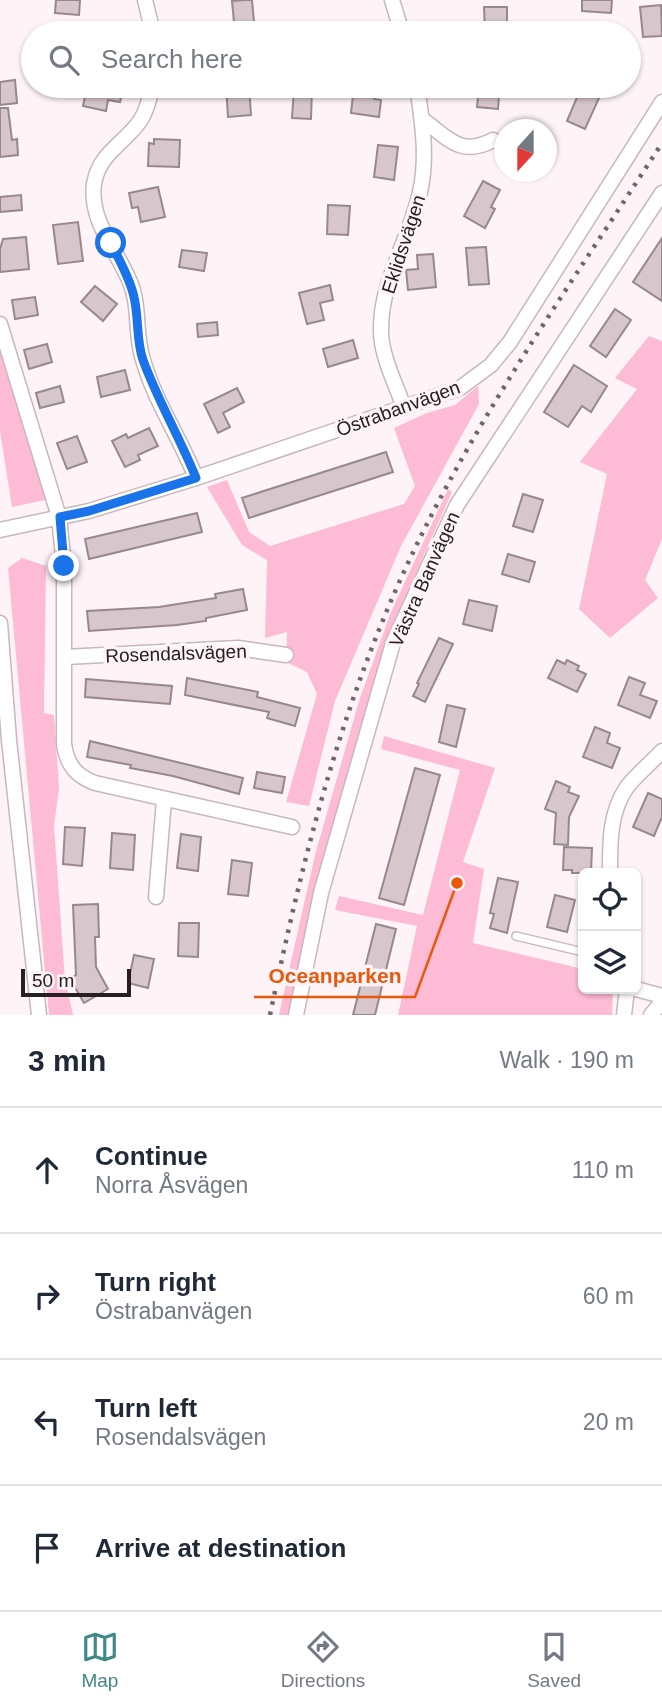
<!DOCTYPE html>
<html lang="en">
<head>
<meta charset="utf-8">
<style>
  body { margin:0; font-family:Arial,sans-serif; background:#f6f6f7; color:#1f2937 }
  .controls { position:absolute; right:21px; bottom:21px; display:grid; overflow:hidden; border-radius:10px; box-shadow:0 2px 5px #0004 }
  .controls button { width:63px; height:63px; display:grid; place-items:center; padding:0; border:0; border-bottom:2px solid #e0e1e3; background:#fff; color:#1f2937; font:35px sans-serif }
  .compass { position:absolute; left:494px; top:119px; width:63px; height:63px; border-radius:50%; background:#fff; box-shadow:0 2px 5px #0004; rotate:201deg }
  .scale { position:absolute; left:21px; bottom:18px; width:110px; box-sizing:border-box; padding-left:7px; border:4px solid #272022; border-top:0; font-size:19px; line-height:24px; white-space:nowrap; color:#272022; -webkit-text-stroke:5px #fef3f7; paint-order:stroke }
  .stop { position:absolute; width:21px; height:21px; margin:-16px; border:5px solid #1a73e8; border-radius:50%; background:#fff }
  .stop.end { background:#1a73e8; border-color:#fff; box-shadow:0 2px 7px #0008 }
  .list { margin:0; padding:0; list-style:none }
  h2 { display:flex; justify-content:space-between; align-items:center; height:91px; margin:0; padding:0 28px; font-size:30px }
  h2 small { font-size:23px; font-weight:400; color:#747a83 }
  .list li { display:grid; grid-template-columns:46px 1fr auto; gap:21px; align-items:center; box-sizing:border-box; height:126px; padding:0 28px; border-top:2px solid #e0e1e3 }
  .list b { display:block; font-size:26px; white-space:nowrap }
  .list p { margin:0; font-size:23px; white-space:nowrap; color:#747a83 }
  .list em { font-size:23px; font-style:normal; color:#747a83 }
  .icon { flex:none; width:38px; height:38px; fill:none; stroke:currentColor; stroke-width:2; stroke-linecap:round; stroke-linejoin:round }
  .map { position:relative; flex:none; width:662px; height:1015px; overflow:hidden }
  .search { position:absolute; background:#fff; box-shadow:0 2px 5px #0004; left:21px; right:21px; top:21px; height:77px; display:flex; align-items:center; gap:18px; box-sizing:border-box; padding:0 24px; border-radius:38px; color:#747a83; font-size:26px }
  .sheet { height:595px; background:#fff }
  nav { display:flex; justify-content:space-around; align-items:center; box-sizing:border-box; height:98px; border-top:2px solid #e0e1e3; background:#fff; font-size:19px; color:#747a83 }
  nav a { display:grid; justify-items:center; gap:4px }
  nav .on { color:#418986 }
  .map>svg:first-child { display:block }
</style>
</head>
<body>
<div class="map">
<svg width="662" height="1015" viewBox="0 0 662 1015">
  <rect width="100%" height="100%" fill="#fef3f7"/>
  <!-- green -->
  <g fill="#fdbbd5">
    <polygon points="649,336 662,341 662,539 645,580 658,598 610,638 579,609 607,474 580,462 637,389 615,378"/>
    <polygon points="0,344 43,477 45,500 12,507 0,431"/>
    <polygon points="478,386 479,404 401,546 335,701 309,806 286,802 317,694 307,672 286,662 287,632 265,638 267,560 242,545 207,487 227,480 249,532 270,546 404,504 415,486 394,428 427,413 455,405"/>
    <path d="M448 489 452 492C425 553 396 615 375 679 340 789 316 903 291 1015H279L315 855 359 701 391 612Z"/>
    <polygon points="22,558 46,566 44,713 54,715 59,788 54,826 65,980 73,1015 49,1015 8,568"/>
    <polygon points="384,736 495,768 463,862 484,869 473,943 583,969 583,989 613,989 612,1015 398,1015 417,926 335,910 339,896 423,915 460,770 381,749"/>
  </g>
  <!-- building -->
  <g fill="#d7c6cc" stroke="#98888e" stroke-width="2">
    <polygon points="56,0 80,0 79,15 55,13"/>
    <polygon points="246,0 252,0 255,33 235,33 232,1"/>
    <polygon points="582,0 612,0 611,13 582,11"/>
    <polygon points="661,5 662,36 643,37 640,7"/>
    <polygon points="484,7 507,7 507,33 485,33"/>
    <polygon points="15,80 17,103 0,105 0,82"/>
    <polygon points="87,86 108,86 123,89 120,102 108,100 106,111 83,106"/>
    <polygon points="226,86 249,86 251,115 228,117"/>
    <polygon points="354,86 376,86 374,99 381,100 379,117 351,113"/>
    <polygon points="479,86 489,86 499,95 498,109 477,107"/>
    <polygon points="294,89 312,89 311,119 292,118"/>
    <polygon points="580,90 599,98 585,129 567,121"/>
    <polygon points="0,108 8,108 12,140 17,139 18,155 0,157"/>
    <polygon points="154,139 180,140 179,167 148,166 149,143 154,144"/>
    <polygon points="378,145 398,147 394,180 374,177"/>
    <polygon points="483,181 500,190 491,207 495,209 485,228 464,216"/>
    <polygon points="158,187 165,217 141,222 138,207 132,208 129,193"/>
    <polygon points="21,195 22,210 0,212 0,197"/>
    <polygon points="328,205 350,206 348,235 327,234"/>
    <polygon points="78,222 83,261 58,264 53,225"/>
    <polygon points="26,237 29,269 0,272 0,249 3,239"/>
    <polygon points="662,238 662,301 633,282"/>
    <polygon points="486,247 489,284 469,285 466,248"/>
    <polygon points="182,250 207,253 204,271 179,267"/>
    <polygon points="433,254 436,287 408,290 406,270 418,269 417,255"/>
    <polygon points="330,285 333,300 320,303 324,320 307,324 299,293"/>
    <polygon points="95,286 117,304 103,321 81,302"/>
    <polygon points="35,297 38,315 15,319 12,300"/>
    <polygon points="615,309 631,320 606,357 590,346"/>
    <polygon points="217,322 218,335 198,337 197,324"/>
    <polygon points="353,340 358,358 328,367 323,349"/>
    <polygon points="47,344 52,362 29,369 24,350"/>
    <polygon points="574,365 607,386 591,412 582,406 568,427 544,412"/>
    <polygon points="125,370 130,390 101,397 97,377"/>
    <polygon points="60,386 64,402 40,408 36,393"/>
    <polygon points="237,388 244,402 223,413 230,427 218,433 204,404"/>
    <polygon points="149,428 158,446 138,455 140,460 125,467 112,441 126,434 128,438"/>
    <polygon points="77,436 87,462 67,469 57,443"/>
    <polygon points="386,452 393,472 249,518 242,498"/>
    <polygon points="523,494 543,500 533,532 513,526"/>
    <polygon points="197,513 202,532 89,559 85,539"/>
    <polygon points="508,554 535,562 529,582 502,574"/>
    <polygon points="243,589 247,610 206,618 206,621 177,625 89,631 87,611 159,607 216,598 215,594"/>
    <polygon points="469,600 497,606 492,631 463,624"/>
    <polygon points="439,638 453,644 425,702 413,696 419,684 417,683"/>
    <polygon points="557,660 565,664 567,660 579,666 577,670 586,674 577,692 548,678"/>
    <polygon points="629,677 645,683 640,695 657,701 650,718 618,705"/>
    <polygon points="187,678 258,692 257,697 300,708 295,726 267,718 269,712 185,695"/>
    <polygon points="86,679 172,686 170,704 85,697"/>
    <polygon points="447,705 465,709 456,747 439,742"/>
    <polygon points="595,727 610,733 607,743 620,748 612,768 583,757"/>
    <polygon points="90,741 243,778 239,794 173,776 130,768 131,765 87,757"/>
    <polygon points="415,768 440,775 404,905 379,898"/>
    <polygon points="257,772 285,777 282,793 254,788"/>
    <polygon points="556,781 570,787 568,792 579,796 569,817 568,845 554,844 556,813 545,809"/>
    <polygon points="648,793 662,799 662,817 654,836 633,827"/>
    <polygon points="65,827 85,828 82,866 63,864"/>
    <polygon points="112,833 135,835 133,870 110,868"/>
    <polygon points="181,834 201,837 198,871 177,868"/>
    <polygon points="564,847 592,848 591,873 572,873 572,870 563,870"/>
    <polygon points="232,860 252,863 248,896 228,894"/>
    <polygon points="498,878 518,882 507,933 490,928 494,914 490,913"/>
    <polygon points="555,895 575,900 567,932 547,927"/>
    <polygon points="98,904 99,937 95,937 96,967 108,989 84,1003 70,979 76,975 73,905"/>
    <polygon points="179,923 199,923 198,957 178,956"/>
    <polygon points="376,924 396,929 375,1015 353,1015"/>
    <polygon points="134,955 154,959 148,988 128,983"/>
  </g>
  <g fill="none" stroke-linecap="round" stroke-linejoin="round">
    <!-- service casing -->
    <g stroke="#c8b7bd" stroke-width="10">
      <polyline id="service" points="516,936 583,952"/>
    </g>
    <!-- minor casing -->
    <g stroke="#c8b7bd" stroke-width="17">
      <g id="minor">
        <polyline points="145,0 153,33"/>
        <polyline points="392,0 402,33"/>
        <path d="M152 86C150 97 147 111 140 121 124 144 99 153 94 184 89 221 117 250 130 282 140 306 135 332 142 356 153 399 180 437 196 478"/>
        <path d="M422 119C447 137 460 158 493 140"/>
        <path d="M0 324 59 517 64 566V744C67 765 76 776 95 783L292 827"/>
        <path d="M404 408C396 384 381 356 381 331 380 281 410 239 420 192 428 157 422 121 417 86"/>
        <polyline points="0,530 89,511 196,478 460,388 491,365 510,342 662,102"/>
        <polyline points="0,623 9,740 39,1015"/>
        <polyline points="65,657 238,648 286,655"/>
        <path d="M610 873C610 844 609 813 627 787 637 774 651 763 662 751"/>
        <polyline points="156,897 164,800"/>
        <polyline points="636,989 662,996"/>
        <polyline points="296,1015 321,893 393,643 457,505 662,193"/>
        <polyline points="624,1015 627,989"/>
        <polyline points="651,1015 662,1002"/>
      </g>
    </g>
    <!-- service -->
    <use href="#service" stroke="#fff" stroke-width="7"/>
    <!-- minor -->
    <use href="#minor" stroke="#fff" stroke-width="14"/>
    <!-- rail -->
    <path stroke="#6e6669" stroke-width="4.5" stroke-dasharray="3.5 7" stroke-linecap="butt" d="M270 1015C300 871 335 729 394 594 464 433 568 289 662 143"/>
  </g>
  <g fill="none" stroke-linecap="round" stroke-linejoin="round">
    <!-- route -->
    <path stroke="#1a73e8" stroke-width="9" d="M64 566 60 517 89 511 196 478C180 438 158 401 143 360 136 340 139 318 134 297 130 278 119 260 111 243"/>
  </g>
  <g text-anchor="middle" stroke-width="7" stroke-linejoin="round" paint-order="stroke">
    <!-- street labels -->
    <g font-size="19" fill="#272022" stroke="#fef3f7">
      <text transform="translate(403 244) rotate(-72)" y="7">Eklidsvägen</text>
      <text transform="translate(398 408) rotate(-20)" y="7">Östrabanvägen</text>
      <text transform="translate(424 579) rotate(-66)" y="7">Västra Banvägen</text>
      <text transform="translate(176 653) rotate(-2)" y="7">Rosendalsvägen</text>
    </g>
  </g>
  <!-- callouts -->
  <path fill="none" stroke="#e8590c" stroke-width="2.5" d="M457 883L415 997H254"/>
  <circle fill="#e8590c" stroke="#fef3f7" stroke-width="2.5" cx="457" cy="883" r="7"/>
  <g font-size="21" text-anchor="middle" font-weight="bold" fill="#e8590c" stroke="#fef3f7" stroke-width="7" stroke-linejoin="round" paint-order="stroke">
    <text x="335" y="983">Oceanparken</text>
  </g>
</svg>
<div class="controls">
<button><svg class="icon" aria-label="locate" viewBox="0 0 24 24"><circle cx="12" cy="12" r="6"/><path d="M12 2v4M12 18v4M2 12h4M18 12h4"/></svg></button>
<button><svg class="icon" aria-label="layers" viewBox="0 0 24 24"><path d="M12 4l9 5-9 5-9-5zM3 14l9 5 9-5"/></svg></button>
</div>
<svg class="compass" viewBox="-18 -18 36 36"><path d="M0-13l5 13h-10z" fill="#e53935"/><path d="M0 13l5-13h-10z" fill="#747a83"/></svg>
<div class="scale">50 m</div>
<div class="stop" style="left:111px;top:243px"></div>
<div class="stop end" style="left:64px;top:566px"></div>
<div class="search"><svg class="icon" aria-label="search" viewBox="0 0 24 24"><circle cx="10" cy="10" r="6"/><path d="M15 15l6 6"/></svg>Search here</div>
</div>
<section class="sheet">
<h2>3 min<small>Walk · 190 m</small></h2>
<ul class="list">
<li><svg class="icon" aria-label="ahead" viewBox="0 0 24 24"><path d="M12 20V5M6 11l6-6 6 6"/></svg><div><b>Continue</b><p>Norra Åsvägen</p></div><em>110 m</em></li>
<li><svg class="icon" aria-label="right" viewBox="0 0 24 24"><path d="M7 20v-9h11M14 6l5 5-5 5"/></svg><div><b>Turn right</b><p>Östrabanvägen</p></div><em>60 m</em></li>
<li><svg class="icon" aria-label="left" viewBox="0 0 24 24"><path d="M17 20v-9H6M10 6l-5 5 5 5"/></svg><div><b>Turn left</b><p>Rosendalsvägen</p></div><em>20 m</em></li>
<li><svg class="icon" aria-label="arrive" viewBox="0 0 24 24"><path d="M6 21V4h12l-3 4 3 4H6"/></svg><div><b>Arrive at destination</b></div></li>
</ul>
</section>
<nav>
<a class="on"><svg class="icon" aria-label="map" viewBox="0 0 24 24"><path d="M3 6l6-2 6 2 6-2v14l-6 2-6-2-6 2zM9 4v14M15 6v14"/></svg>Map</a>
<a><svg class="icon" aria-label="directions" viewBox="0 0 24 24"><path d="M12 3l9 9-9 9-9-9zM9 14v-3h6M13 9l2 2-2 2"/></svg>Directions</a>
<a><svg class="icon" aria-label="saved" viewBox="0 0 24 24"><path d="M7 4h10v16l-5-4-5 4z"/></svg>Saved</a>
</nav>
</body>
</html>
